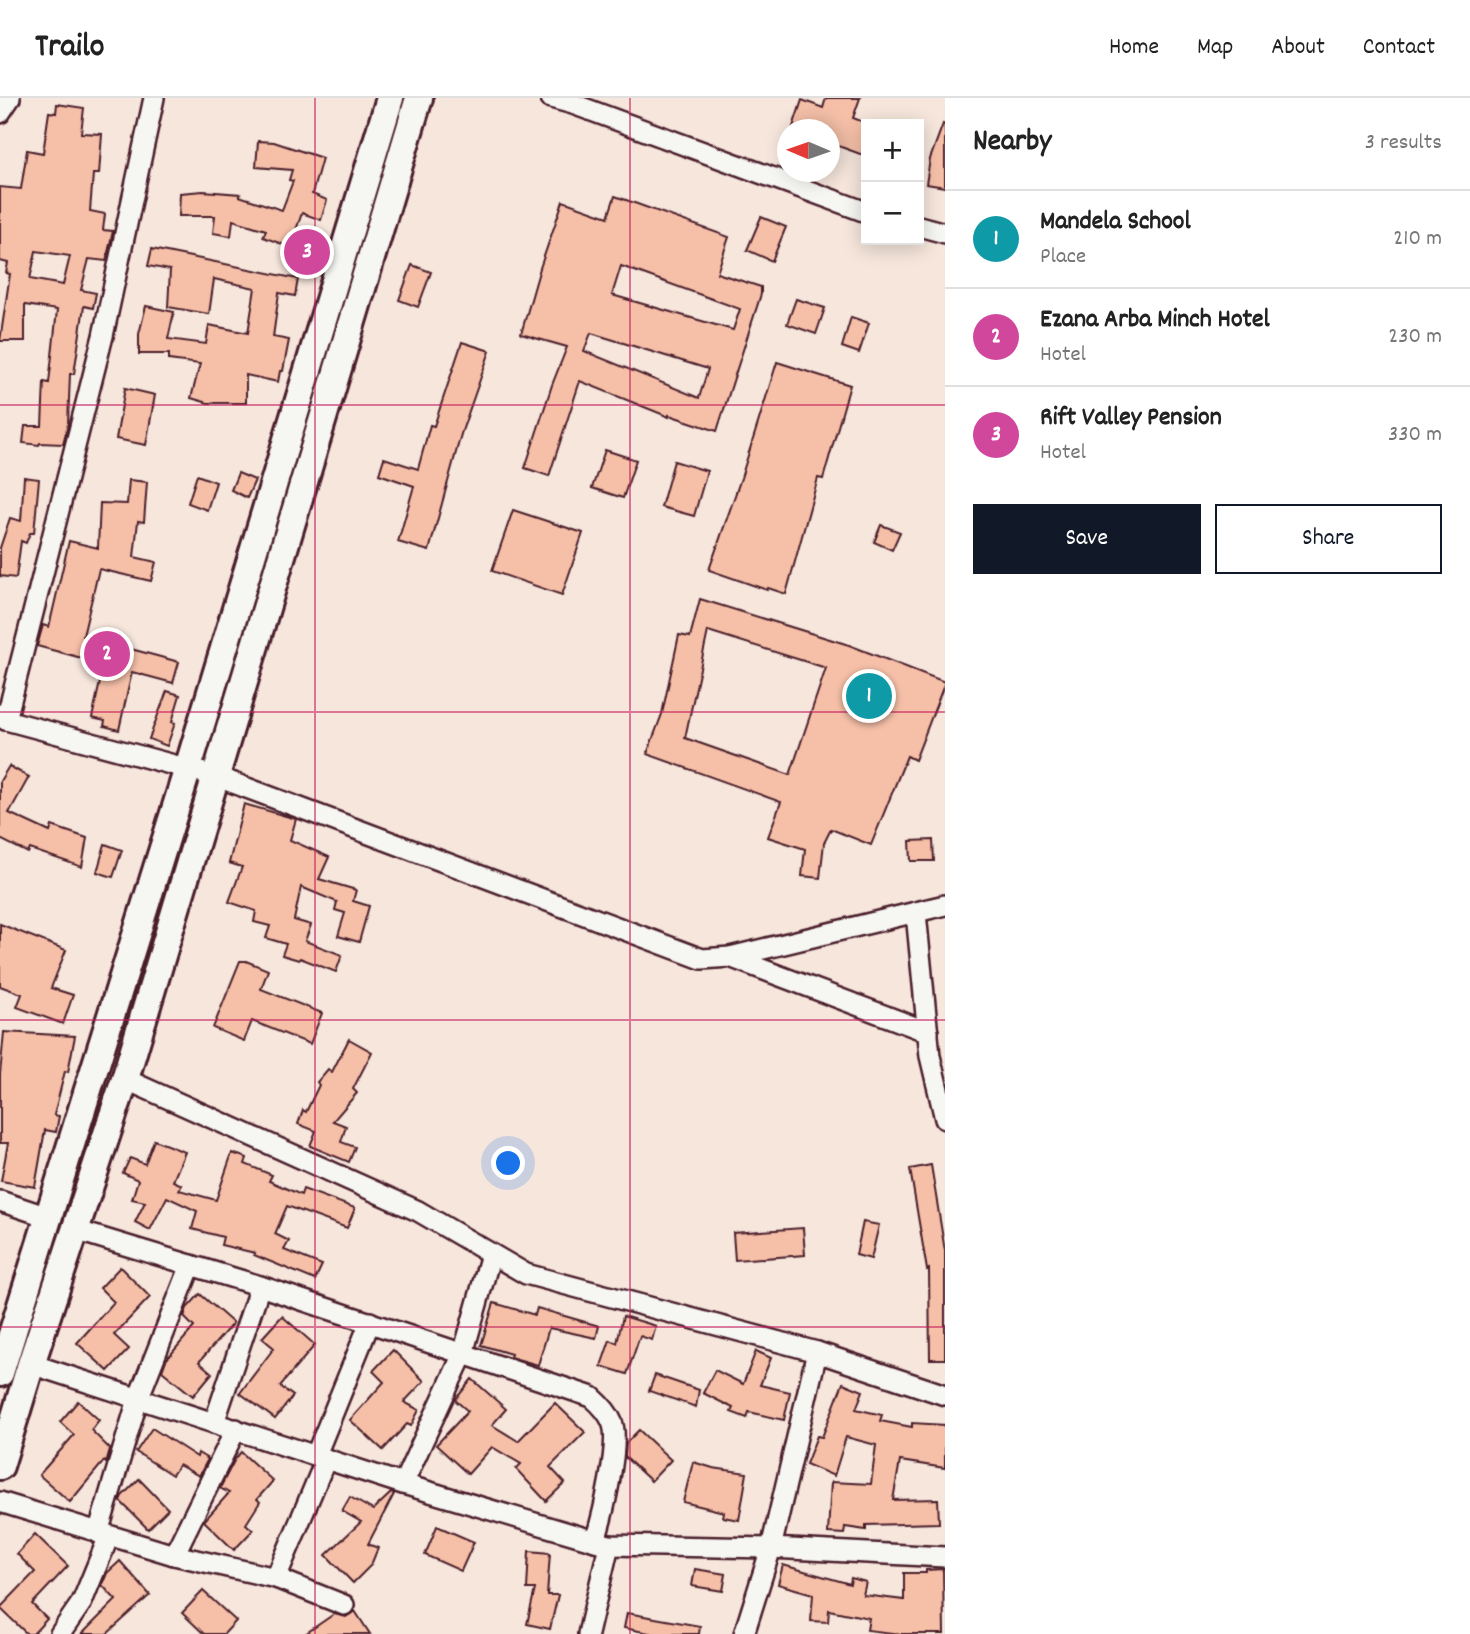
<!DOCTYPE html>
<html lang="en">
<head>
<meta charset="utf-8">
<style>
  body { margin:0; font-family:Dekko,sans-serif; background:#f6f6f6; color:#222 }
  .controls { position:absolute; right:21px; top:21px; display:grid; overflow:hidden; border-radius:0px; box-shadow:0 4px 18px #0003 }
  .controls button { width:63px; height:63px; display:grid; place-items:center; padding:0; border:0; border-bottom:2px solid #e0e0e0; background:#fff; color:#222; font:35px sans-serif }
  .compass { position:absolute; left:777px; top:21px; width:63px; height:63px; border-radius:50%; background:#fff; box-shadow:0 4px 18px #0003; rotate:272deg }
  .you { position:absolute; left:509px; top:1066px; width:24px; height:24px; margin:-18px; border:5px solid #fff; border-radius:50%; background:#1a73e8; box-shadow:0 0 0 10px #1a73e833 }
  .badge { display:grid; place-items:center; width:46px; height:46px; border-radius:50%; background:#111827; color:#fff; font-size:23px; font-weight:700 }
  .pin { position:absolute; translate:-50% -50%; border:4px solid #fff; box-shadow:0 2px 7px #0006 }
  .list { margin:0; padding:0; list-style:none }
  h2 { display:flex; justify-content:space-between; align-items:center; height:91px; margin:0; padding:0 28px; font-size:30px }
  h2 small { font-size:23px; font-weight:400; color:#767676 }
  .list li { display:grid; grid-template-columns:46px 1fr auto; gap:21px; align-items:center; box-sizing:border-box; height:98px; padding:0 28px; border-top:2px solid #e0e0e0 }
  .list b { display:block; font-size:26px; white-space:nowrap }
  .list p { margin:0; font-size:23px; white-space:nowrap; color:#767676 }
  .list em { font-size:23px; font-style:normal; color:#767676 }
  .actions { display:flex; gap:14px; padding:21px 28px }
  .actions a { flex:1; padding:16px 0; border:2px solid #111827; border-radius:0px; text-align:center; font-size:24px; color:#111827 }
  .actions .main { background:#111827; color:#fff }
  .map { position:relative; flex:none; width:945px; height:1536px; overflow:hidden }
  header { display:flex; align-items:center; gap:42px; box-sizing:border-box; height:98px; padding:0 35px; background:#fff; border-bottom:2px solid #e0e0e0 }
  header strong { font-size:33px }
  nav { display:flex; gap:38px; margin-inline-start:auto; font-size:24px }
  main { display:flex }
  aside { flex:1; background:#fff }
  .map>svg:first-child { display:block }
</style>
</head>
<body>
<header>
<strong>Trailo</strong>
<nav><a>Home</a><a>Map</a><a>About</a><a>Contact</a></nav>
</header>
<main>
<div class="map">
<svg width="945" height="1536" viewBox="0 0 945 1536">
  <rect width="100%" height="100%" fill="#f6e6dc"/>
  <filter id="ink" filterUnits="userSpaceOnUse"><feTurbulence type="fractalNoise" baseFrequency=".0143" numOctaves="2"/><feDisplacementMap in="SourceGraphic" scale="14" xChannelSelector="R" yChannelSelector="G"/><feConvolveMatrix kernelMatrix="1 2 1 2 8 2 1 2 1" color-interpolation-filters="sRGB"/></filter>
  <g filter="url(#ink)">
    <!-- building -->
    <g fill="#f6c0a8" stroke="#4a1f2b" stroke-width="2" fill-rule="evenodd">
      <polygon points="826,0 860,0 853,20 866,25 866,48 863,57 830,45 830,32 792,32 802,2 823,10"/>
      <path d="M57 6 84 10 81 35 102 36 99 76H93L90 113 105 116 103 132 113 133 106 163 89 161 81 192 96 195 93 210 84 208 74 276H70L68 326 63 346 40 345 39 347 23 345 25 328H42L44 284 49 285 57 212 25 207V243H0L10 176 6 175 8 165 0 163V89L21 91 27 52 43 55 49 14 56 15ZM36 153 70 158 63 187 30 181Z"/>
      <polygon points="943,26 945,27 945,89 926,86 930,61"/>
      <polygon points="258,43 274,44 322,60 312,96 327,102 321,122 302,115 290,149 263,139 266,132 233,122 231,138 213,135 215,118 179,118 180,95 203,93 240,96 239,98 282,112 293,83 289,82 292,72 256,69"/>
      <path d="M615 98 729 139 717 175 761 189V196L717 333 669 317V319L580 283 549 378 525 370 552 287 567 249 521 236 540 170 563 103 608 119ZM621 168 740 211 733 232 612 197ZM591 235 708 271 699 300 584 253Z"/>
      <polygon points="761,119 786,129 772,163 747,152"/>
      <polygon points="152,151 298,181 295,198 279,195 273,239 289,242 283,273 280,273 278,284 246,277 246,305 208,305 191,300 200,266 169,262 169,256 139,256 139,236 146,208 174,214 168,241 206,246 209,227 248,235 255,190 214,181 209,216 168,209 170,172 148,168"/>
      <polygon points="412,167 431,174 418,209 399,202"/>
      <polygon points="796,201 825,210 816,236 787,226"/>
      <polygon points="851,219 869,225 859,255 842,249"/>
      <polygon points="462,244 490,253 461,336 429,453 398,444 414,388 379,376 384,360 418,371 430,327 434,328"/>
      <polygon points="777,264 850,287 823,381 818,380 786,496 768,490 767,492 709,472 741,380"/>
      <polygon points="125,290 155,297 146,347 116,341"/>
      <polygon points="605,352 636,362 623,400 592,390"/>
      <polygon points="674,363 707,373 694,418 661,409"/>
      <polygon points="238,375 255,382 247,400 231,392"/>
      <polygon points="197,377 216,384 207,412 188,405"/>
      <polygon points="24,379 39,381 34,435 30,435 26,445 21,443 16,480 0,478 0,450 10,420 21,423"/>
      <polygon points="129,382 147,384 144,424 138,423 134,459 156,464 151,483 99,471 83,538 179,564 173,585 132,574 119,632 104,628 105,623 92,620 104,566 37,548 43,527 49,529 69,443 98,450 100,405 127,406"/>
      <polygon points="513,412 583,435 562,497 492,473"/>
      <polygon points="881,427 900,434 892,452 874,444"/>
      <path d="M700 501 849 547 945 584 915 662 907 658 871 747 831 731 824 745 820 780 802 778 805 751 768 739 781 704 647 656 662 616 679 537 690 539ZM708 533 826 570 790 677 685 640Z"/>
      <polygon points="167,593 180,597 172,624 175,625 167,648 149,641"/>
      <polygon points="9,668 29,679 9,715 50,734 52,728 87,740 82,769 30,751 28,755 0,741 0,683"/>
      <polygon points="244,706 296,721 290,742 329,759 319,781 356,792 353,803 369,808 359,844 338,838 345,815 335,812 337,804 301,789 294,822 311,827 305,843 342,857 336,874 300,860 299,862 282,857 286,846 266,840 270,828 254,824 256,813 229,804 242,769 229,765"/>
      <polygon points="933,742 934,763 911,763 910,743"/>
      <polygon points="105,746 122,752 113,779 97,774"/>
      <polygon points="0,826 66,852 51,890 73,897 63,926 17,909 22,896 0,888"/>
      <polygon points="240,863 246,863 268,872 261,891 322,915 310,946 252,923 244,943 213,930"/>
      <polygon points="4,934 75,938 68,974 65,973 54,1017 59,1018 56,1034 45,1032 35,1089 1,1083 8,1045 0,1045 0,977"/>
      <polygon points="349,941 372,954 353,991 357,995 333,1023 346,1028 341,1044 355,1049 349,1064 310,1048 316,1033 298,1026 303,1012 306,1014 319,987 317,984 328,971 332,974"/>
      <polygon points="154,1042 185,1054 173,1083 182,1087 179,1092 216,1102 232,1055 247,1060 245,1066 272,1077 269,1083 301,1097 303,1091 355,1110 347,1130 287,1108 275,1136 289,1143 284,1152 322,1167 315,1182 254,1157 255,1155 221,1147 223,1139 192,1131 197,1113 167,1099 150,1132 135,1124 145,1104 132,1101 138,1082 123,1075 130,1060 145,1066"/>
      <polygon points="931,1067 945,1153 945,1261 930,1261 929,1171 927,1172 910,1071"/>
      <polygon points="863,1124 879,1127 871,1161 856,1157"/>
      <polygon points="803,1130 805,1157 735,1162 733,1135"/>
      <polygon points="120,1169 150,1199 114,1237 129,1251 108,1273 77,1245 114,1204 100,1190"/>
      <polygon points="200,1196 233,1225 199,1264 212,1275 193,1298 162,1273 166,1262 194,1229 184,1219 187,1210"/>
      <polygon points="494,1205 535,1217 537,1210 599,1228 596,1240 549,1230 538,1267 510,1259 511,1256 481,1247"/>
      <polygon points="282,1218 315,1247 280,1288 293,1298 275,1321 240,1295 274,1250 262,1240"/>
      <polygon points="623,1218 656,1228 652,1242 640,1238 627,1276 601,1268 610,1242 617,1245"/>
      <polygon points="393,1252 424,1283 404,1304 419,1312 411,1328 407,1326 383,1352 350,1322 384,1284 373,1273"/>
      <polygon points="756,1253 771,1260 760,1287 790,1294 784,1322 749,1314 747,1320 731,1314 733,1310 703,1295 715,1272 743,1286"/>
      <polygon points="655,1277 699,1292 696,1309 649,1293"/>
      <polygon points="472,1281 506,1311 492,1327 518,1343 555,1305 585,1334 550,1369 565,1385 546,1403 516,1371 521,1366 492,1349 468,1376 436,1347 468,1313 455,1302"/>
      <polygon points="843,1285 863,1293 856,1311 882,1317 880,1323 912,1329 912,1325 945,1327 945,1370 900,1363 893,1402 938,1401 939,1425 866,1427 866,1432 845,1429 844,1436 828,1435 831,1384 871,1386 876,1347 846,1339 834,1378 806,1366 817,1338 822,1339"/>
      <polygon points="78,1303 99,1322 91,1332 110,1351 106,1365 104,1363 70,1404 39,1377 74,1337 60,1324"/>
      <polygon points="152,1330 197,1359 198,1355 208,1361 199,1378 179,1367 172,1377 136,1354"/>
      <polygon points="639,1332 671,1362 651,1383 625,1359 626,1345"/>
      <polygon points="241,1354 273,1383 257,1401 260,1404 246,1426 253,1432 234,1452 204,1423 229,1395 220,1390 235,1361"/>
      <polygon points="693,1364 713,1370 747,1375 739,1422 723,1419 724,1414 683,1404"/>
      <polygon points="139,1381 168,1411 148,1431 120,1403 122,1398"/>
      <polygon points="391,1395 394,1396 368,1446 378,1450 371,1467 353,1485 326,1457 361,1424 342,1413 350,1399 373,1412"/>
      <polygon points="437,1428 474,1444 461,1473 425,1457"/>
      <polygon points="35,1436 68,1468 32,1506 47,1521 33,1536 27,1536 0,1510 35,1474 17,1456"/>
      <polygon points="529,1453 550,1455 547,1497 558,1497 550,1531 527,1526 535,1491 527,1491"/>
      <polygon points="120,1463 150,1497 107,1536 82,1536 116,1502 102,1487 107,1475"/>
      <polygon points="783,1467 850,1486 851,1480 866,1484 863,1497 904,1502 904,1475 926,1475 926,1472 943,1471 944,1536 901,1536 867,1532 869,1520 829,1512 828,1524 811,1523 813,1496 778,1486"/>
      <polygon points="695,1471 726,1476 723,1493 692,1488"/>
      <polygon points="203,1493 236,1523 224,1536 204,1536 182,1515"/>
      <polygon points="355,1513 370,1536 305,1536 334,1516 346,1519"/>
      <polygon points="627,1515 700,1528 699,1536 654,1536 624,1530"/>
    </g>
    <g fill="none" stroke-linecap="round" stroke-linejoin="round">
      <!-- street casing -->
      <g stroke="#4a1f2b" stroke-width="24">
        <g id="street">
          <polyline points="551,0 573,6 866,114"/>
          <polyline points="0,15 10,0"/>
          <polyline points="919,128 945,135"/>
          <polyline points="0,616 6,622 215,678 702,861 730,859 945,807"/>
          <polyline points="6,622 103,238 154,0"/>
          <polyline points="916,815 930,958 945,1021"/>
          <polyline points="730,859 928,934"/>
          <polyline points="125,981 418,1113 526,1176 817,1254 945,1297"/>
          <polyline points="0,1103 48,1119"/>
          <path d="M75 1132 260 1188 592 1299C600 1306 608 1314 612 1324 621 1344 602 1421 595 1443"/>
          <polyline points="31,1266 403,1386 609,1447 771,1450 945,1459"/>
          <polyline points="214,1325 260,1188"/>
          <polyline points="316,1357 370,1224"/>
          <polyline points="403,1386 463,1256 491,1156"/>
          <polyline points="0,1404 174,1457 276,1480 344,1507"/>
          <polyline points="98,1435 138,1301 191,1167"/>
          <polyline points="174,1457 236,1331"/>
          <polyline points="276,1480 326,1361"/>
          <polyline points="60,1536 82,1504 109,1438"/>
          <polyline points="588,1536 609,1447"/>
          <polyline points="744,1536 771,1450 817,1254"/>
        </g>
      </g>
      <!-- secondary casing -->
      <g stroke="#4a1f2b" stroke-width="32">
        <g id="secondary">
          <polyline points="0,1275 188,670 390,0"/>
          <polyline points="0,1368 31,1266 125,981 419,0"/>
        </g>
      </g>
      <!-- street -->
      <use href="#street" stroke="#f6f6f2" stroke-width="19"/>
      <!-- secondary -->
      <use href="#secondary" stroke="#f6f6f2" stroke-width="26"/>
    </g>
  </g>
  <!-- grid -->
  <path fill="none" stroke="#c2185b" stroke-width="2" stroke-opacity="0.55" d="M315 0V1536M630 0V1536M0 307H945M0 614H945M0 922H945M0 1229H945"/>
</svg>
<div class="controls">
<button>+</button>
<button>−</button>
</div>
<svg class="compass" viewBox="-18 -18 36 36"><path d="M0-13l5 13h-10z" fill="#e53935"/><path d="M0 13l5-13h-10z" fill="#767676"/></svg>
<div class="you"></div>
<div class="pin badge" style="left:869px;top:598px;background:#0f9aa8">1</div>
<div class="pin badge" style="left:107px;top:556px;background:#d1479c">2</div>
<div class="pin badge" style="left:307px;top:154px;background:#d1479c">3</div>
</div>
<aside>
<h2>Nearby<small>3 results</small></h2>
<ul class="list">
<li><span class="badge" style="background:#0f9aa8">1</span><div><b>Mandela School</b><p>Place</p></div><em>210 m</em></li>
<li><span class="badge" style="background:#d1479c">2</span><div><b>Ezana Arba Minch Hotel</b><p>Hotel</p></div><em>230 m</em></li>
<li><span class="badge" style="background:#d1479c">3</span><div><b>Rift Valley Pension</b><p>Hotel</p></div><em>330 m</em></li>
</ul>
<div class="actions"><a class="main">Save</a><a>Share</a></div>
</aside>
</main>
</body>
</html>
